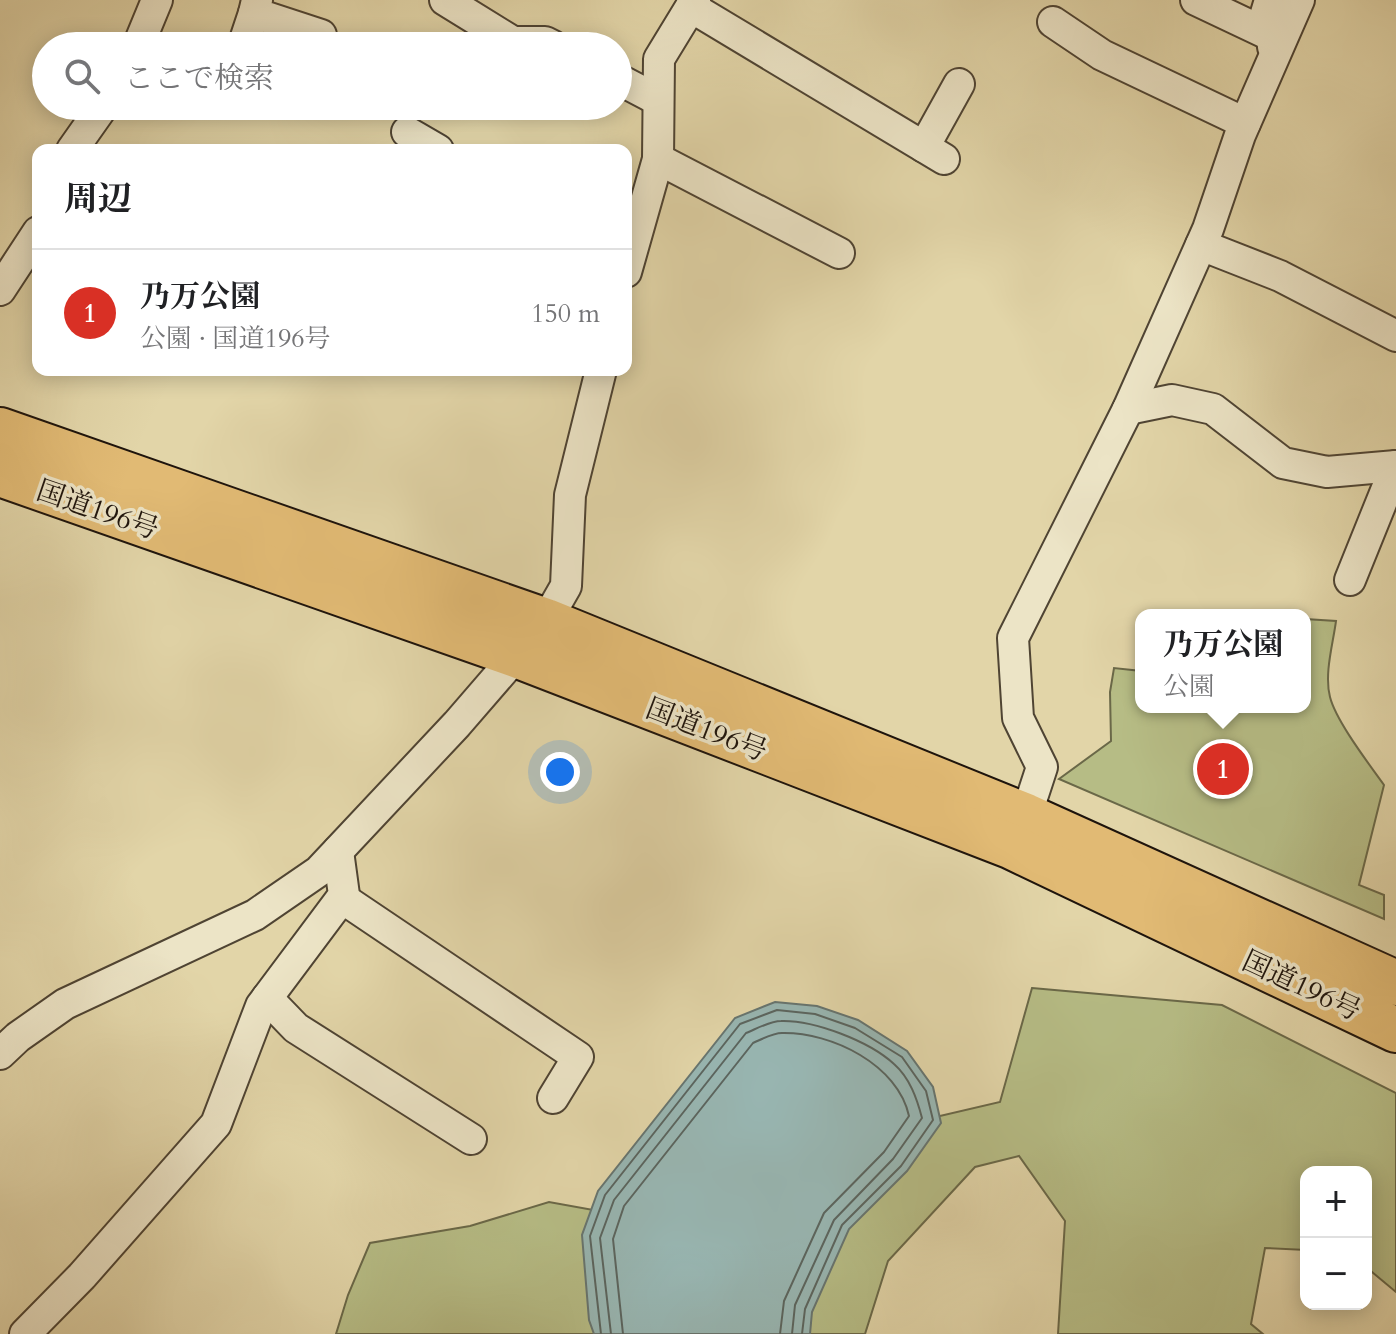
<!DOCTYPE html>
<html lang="ja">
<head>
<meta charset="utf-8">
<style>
  body { margin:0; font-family:Cardo,"Noto Serif JP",serif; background:#f2f2f2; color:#202124 }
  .controls { position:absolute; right:24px; bottom:24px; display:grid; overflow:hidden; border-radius:16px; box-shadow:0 4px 20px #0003 }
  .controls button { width:72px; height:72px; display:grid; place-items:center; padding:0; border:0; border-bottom:2px solid #e0e0e0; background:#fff; color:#202124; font:40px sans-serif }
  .you { position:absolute; left:560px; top:772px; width:28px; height:28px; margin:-20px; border:6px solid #fff; border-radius:50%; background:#1a73e8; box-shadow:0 0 0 12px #1a73e833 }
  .badge { display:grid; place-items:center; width:52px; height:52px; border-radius:50%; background:#d93025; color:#fff; font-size:26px; font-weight:700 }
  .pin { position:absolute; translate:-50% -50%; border:4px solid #fff; box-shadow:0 2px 8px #0006 }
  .popup { position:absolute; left:1135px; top:609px; width:176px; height:104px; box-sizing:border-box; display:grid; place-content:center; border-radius:16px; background:#fff; filter:drop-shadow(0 2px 6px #0005); font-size:26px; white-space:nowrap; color:#757577 }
  .popup b { font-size:30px; color:#202124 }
  .popup::after { content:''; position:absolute; left:50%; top:100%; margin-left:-16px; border:16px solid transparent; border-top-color:#fff }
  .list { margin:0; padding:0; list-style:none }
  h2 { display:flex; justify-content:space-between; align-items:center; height:104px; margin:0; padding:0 32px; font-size:34px }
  h2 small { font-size:26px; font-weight:400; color:#757577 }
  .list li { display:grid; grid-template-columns:52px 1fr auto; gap:24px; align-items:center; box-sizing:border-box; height:128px; padding:0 32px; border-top:2px solid #e0e0e0 }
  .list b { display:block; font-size:30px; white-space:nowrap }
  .list p { margin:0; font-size:26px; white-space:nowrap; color:#757577 }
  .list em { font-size:26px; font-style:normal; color:#757577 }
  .icon { flex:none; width:44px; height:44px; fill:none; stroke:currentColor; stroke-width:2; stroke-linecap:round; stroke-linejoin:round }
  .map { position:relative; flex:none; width:1396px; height:1334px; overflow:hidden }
  .search { position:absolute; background:#fff; box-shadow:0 4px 20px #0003; left:32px; top:32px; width:600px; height:88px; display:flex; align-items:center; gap:20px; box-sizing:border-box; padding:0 28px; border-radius:44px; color:#757577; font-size:30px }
  .panel { position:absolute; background:#fff; box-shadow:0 4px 20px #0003; left:32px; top:144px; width:600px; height:232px; border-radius:16px }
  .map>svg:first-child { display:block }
</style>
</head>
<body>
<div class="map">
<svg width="1396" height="1334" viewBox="0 0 1396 1334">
  <rect width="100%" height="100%" fill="#e2d5a8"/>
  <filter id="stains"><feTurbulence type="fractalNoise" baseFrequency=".0025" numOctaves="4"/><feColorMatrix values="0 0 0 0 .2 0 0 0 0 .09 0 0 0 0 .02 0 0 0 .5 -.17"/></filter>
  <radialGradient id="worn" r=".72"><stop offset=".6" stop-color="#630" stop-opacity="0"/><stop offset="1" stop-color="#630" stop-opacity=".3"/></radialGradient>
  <!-- green -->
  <g fill="#b6bc85" stroke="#6a6848" stroke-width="2">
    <path d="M1305 619 1336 621C1333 644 1324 674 1330 697 1336 721 1369 764 1384 785L1359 885 1384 895V919L1059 779 1111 741 1110 692 1114 668 1141 671V707H1305Z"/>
    <polygon points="1032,988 1222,1005 1396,1093 1396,1292 1366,1267 1366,1172 1306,1172 1306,1250 1265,1248 1251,1324 1263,1334 1058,1334 1065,1221 1019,1156 975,1167 888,1261 865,1334 336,1334 348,1295 370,1243 470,1226 549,1202 654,1221 880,1130 1000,1102"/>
  </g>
  <!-- water -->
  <polygon fill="#98b6b2" stroke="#677570" stroke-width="2" points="775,1002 817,1006 858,1020 907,1051 933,1087 941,1123 907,1171 849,1229 812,1312 810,1334 594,1334 589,1320 582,1235 598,1191 735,1018"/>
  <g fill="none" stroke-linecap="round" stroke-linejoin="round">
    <!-- shore -->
    <g stroke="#5b655f" stroke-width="2">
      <polyline points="601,1334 590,1236 605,1195 740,1024 777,1010 815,1014 855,1028 902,1057 926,1091 933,1120 901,1166 842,1225 805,1309 802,1334"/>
      <path d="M611 1334 600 1238 614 1200 746 1033C756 1029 770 1021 781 1021 814 1020 869 1041 894 1064 910 1078 917 1099 922 1118L893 1159 834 1220 795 1305 792 1334"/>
      <path d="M623 1334 613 1239 624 1206 753 1043C762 1039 773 1033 782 1033 832 1032 898 1065 909 1116L884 1152 824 1213 784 1301 780 1334"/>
    </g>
    <!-- minor casing -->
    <g stroke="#4f4433" stroke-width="34">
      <g id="minor">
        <polyline points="257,0 254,13 321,35"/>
        <polyline points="445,0 513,42 545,42 553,46"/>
        <polyline points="1196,0 1272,36"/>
        <polyline points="1270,0 1264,20 1272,36 1273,47"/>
        <polyline points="691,7 944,159"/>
        <polyline points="1053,22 1102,55 1245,123"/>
        <polyline points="138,46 157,0"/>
        <polyline points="243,46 254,13"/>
        <polyline points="618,79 658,100"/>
        <polyline points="407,132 438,150"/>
        <polyline points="924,147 959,84"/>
        <polyline points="72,150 103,106"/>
        <polyline points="658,159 839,253"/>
        <polyline points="1201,245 1280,276 1396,336"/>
        <polyline points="626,272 658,159 659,59 695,0"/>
        <polyline points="0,290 38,232"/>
        <polyline points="1128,409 1172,400 1213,409 1283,463 1327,472 1396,466"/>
        <polyline points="1350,580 1396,466"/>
        <polyline points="1018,830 1026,816 1042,767 1018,718 1013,638 1128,409 1208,229 1240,135 1299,0"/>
        <polyline points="342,898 578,1057 553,1098"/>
        <polyline points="267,998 296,1028 471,1139"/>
        <polyline points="0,1054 18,1037 65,1004 255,915 319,871 457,724 546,621 566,586 570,495 601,370"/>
        <polyline points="25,1334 82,1276 216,1124 261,1006 344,895 338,851"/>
      </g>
    </g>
    <!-- highway casing -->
    <g stroke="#1e140c" stroke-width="48">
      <g id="highway">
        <polyline points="0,430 546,621 1026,816 1396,983"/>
        <polyline points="0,474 516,655 1010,846 1396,1030"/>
      </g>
    </g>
    <!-- minor -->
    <use href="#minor" stroke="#ece4c6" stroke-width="30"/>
    <!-- highway -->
    <use href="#highway" stroke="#e1ba74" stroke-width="44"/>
  </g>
  <g text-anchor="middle" stroke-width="7" stroke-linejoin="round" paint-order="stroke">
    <!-- street labels -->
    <g font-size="28" fill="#1e140c" stroke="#ece4c6">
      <text transform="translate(98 509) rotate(19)" y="10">国道196号</text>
      <text transform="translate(707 729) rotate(21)" y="10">国道196号</text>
      <text transform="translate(1302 985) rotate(25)" y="10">国道196号</text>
    </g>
  </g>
  <rect width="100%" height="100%" filter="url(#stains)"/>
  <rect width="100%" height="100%" fill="url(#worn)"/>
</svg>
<div class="controls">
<button>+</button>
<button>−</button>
</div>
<div class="you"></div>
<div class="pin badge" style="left:1223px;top:769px">1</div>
<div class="popup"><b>乃万公園</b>公園</div>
<div class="search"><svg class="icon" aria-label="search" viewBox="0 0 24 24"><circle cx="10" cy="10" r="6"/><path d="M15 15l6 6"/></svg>ここで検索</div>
<section class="panel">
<h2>周辺<small></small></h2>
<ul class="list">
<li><span class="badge">1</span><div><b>乃万公園</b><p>公園 · 国道196号</p></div><em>150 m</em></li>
</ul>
</section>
</div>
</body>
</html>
